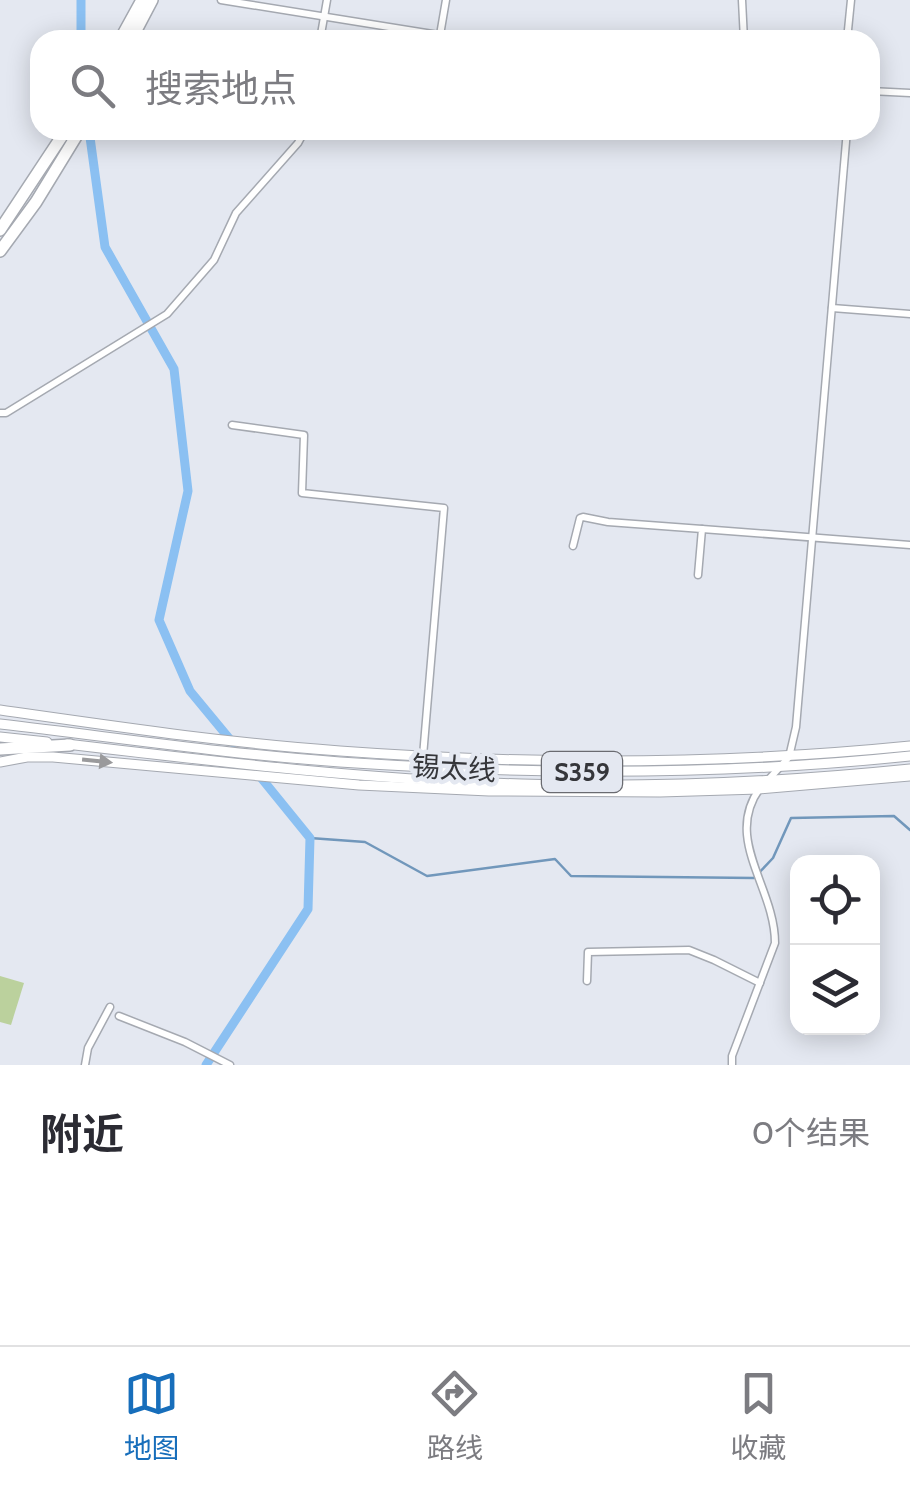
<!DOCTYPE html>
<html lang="zh">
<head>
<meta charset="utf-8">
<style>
  body { margin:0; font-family:Cabin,"Noto Sans SC",sans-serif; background:#f7f7f7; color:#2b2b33 }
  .controls { position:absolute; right:30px; bottom:30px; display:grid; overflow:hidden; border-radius:20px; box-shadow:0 5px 25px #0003 }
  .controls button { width:90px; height:90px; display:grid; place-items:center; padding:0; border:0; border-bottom:2px solid #e1e1e2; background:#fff; color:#2b2b33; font:50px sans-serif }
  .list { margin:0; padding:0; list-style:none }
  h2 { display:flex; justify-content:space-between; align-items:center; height:130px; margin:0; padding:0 40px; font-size:42px }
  h2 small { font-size:32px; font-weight:400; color:#7c7c81 }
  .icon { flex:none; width:55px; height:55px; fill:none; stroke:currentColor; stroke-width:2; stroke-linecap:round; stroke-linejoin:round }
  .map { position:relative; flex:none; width:910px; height:1065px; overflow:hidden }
  .search { position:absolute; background:#fff; box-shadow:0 5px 25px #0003; left:30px; right:30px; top:30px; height:110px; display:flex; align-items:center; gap:25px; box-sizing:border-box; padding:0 35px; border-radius:30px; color:#7c7c81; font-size:38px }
  .sheet { height:280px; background:#fff }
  nav { display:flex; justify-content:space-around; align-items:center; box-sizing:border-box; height:140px; border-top:2px solid #e1e1e2; background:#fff; font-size:28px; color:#7c7c81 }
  nav a { display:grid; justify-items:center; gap:5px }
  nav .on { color:#176ebb }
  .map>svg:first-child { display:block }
</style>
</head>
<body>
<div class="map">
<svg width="910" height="1065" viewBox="0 0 910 1065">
  <rect width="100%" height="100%" fill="#e4e8f1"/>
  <!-- pitch -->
  <polygon fill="#bbd19d" points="0,976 24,983 11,1025 0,1022"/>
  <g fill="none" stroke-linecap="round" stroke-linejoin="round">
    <!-- stream -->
    <polyline stroke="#7197bb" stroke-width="2.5" points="310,838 365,842 427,876 555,859 571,876 754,878 773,858 791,818 894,816 910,830"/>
    <!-- river -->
    <g stroke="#8bc0f2" stroke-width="9">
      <polyline points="81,0 81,40"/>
      <polyline points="89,130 105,247 174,369 188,491 159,620 190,691 233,743"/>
      <polyline points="206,1065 308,909 310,838 258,774"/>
    </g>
    <!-- minor casing -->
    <g stroke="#a5a9b1" stroke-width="9">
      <g id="minor">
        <polyline points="221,0 470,40"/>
        <polyline points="742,0 744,40"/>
        <polyline points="440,35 446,0"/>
        <polyline points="320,40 327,0"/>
        <polyline points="847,40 851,0"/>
        <polyline points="870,91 910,93"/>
        <polyline points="832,308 910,314"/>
        <polyline points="0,413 6,413 167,314 214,260 236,213 298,143 305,130"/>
        <polyline points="232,425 304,435 302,493 444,508 423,756"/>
        <polyline points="702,529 910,545"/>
        <polyline points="573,546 580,518 583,517 608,522 702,529 698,575"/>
        <polyline points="769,779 789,757 796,727 847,130"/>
        <polyline points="587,981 588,952 689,950 714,960 760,983"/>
        <polyline points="119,1016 185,1042 230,1065"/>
        <polyline points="85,1065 88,1048 110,1007"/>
        <path d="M732 1065V1056L775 943C775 887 723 839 760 788"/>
      </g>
    </g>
    <!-- major casing -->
    <g stroke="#a5a9b1" stroke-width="11">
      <g id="major">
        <path d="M0 710C113 726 226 743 340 751 530 765 720 765 910 746"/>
        <path d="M0 724C113 737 227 754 340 762 531 775 720 776 910 756"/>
        <polyline points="0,737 47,742"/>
        <path d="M67 744C219 762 370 780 522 784 651 788 782 782 910 769"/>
        <polyline points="0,762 27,757 53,757 359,785 489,791 660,792 759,789 910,776"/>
      </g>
    </g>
    <!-- highway casing -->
    <g stroke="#a5a9b1" stroke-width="14">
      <g id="highway">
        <polyline points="120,40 142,0"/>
        <polyline points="131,40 152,0"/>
        <polyline points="0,230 66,130"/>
        <polyline points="0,251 36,202 80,130"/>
        <polyline points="0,749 70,745"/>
      </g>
    </g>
    <!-- minor -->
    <use href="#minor" stroke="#fff" stroke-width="6"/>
    <!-- major -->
    <use href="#major" stroke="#fff" stroke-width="9"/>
    <!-- highway -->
    <use href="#highway" stroke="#fff" stroke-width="11"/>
  </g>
  <!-- one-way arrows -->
  <defs><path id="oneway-solid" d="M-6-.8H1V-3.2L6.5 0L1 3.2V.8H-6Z" transform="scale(2.5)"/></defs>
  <use fill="#9a9a9c" href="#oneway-solid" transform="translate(97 761) rotate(6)"/>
  <g text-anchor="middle" stroke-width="9" stroke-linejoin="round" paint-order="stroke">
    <!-- shield labels -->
    <rect fill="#e4e8f1" stroke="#6a6b71" stroke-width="2.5" x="542" y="752" width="80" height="40" rx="8"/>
    <g font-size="25" font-weight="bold" fill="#35363a">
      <text x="582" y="781">S359</text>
    </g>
    <!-- street labels -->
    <g font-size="28" fill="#35363a" stroke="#e4e8f1">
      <text transform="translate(454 768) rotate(3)" y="10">锡太线</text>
    </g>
  </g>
</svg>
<div class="controls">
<button><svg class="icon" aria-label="locate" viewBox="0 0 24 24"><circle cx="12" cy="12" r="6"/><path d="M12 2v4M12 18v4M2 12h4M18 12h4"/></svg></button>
<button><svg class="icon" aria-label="layers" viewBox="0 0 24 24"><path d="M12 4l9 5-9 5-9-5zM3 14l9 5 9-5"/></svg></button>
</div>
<div class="search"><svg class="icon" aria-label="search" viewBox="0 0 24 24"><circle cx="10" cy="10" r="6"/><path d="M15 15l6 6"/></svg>搜索地点</div>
</div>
<section class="sheet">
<h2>附近<small>0个结果</small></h2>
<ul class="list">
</ul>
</section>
<nav>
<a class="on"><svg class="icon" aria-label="map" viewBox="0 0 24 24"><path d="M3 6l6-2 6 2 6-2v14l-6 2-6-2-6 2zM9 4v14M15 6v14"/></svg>地图</a>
<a><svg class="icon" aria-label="directions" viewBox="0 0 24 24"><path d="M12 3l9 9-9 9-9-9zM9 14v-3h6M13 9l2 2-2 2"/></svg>路线</a>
<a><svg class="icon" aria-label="saved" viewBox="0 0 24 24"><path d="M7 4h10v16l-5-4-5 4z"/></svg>收藏</a>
</nav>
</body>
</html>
